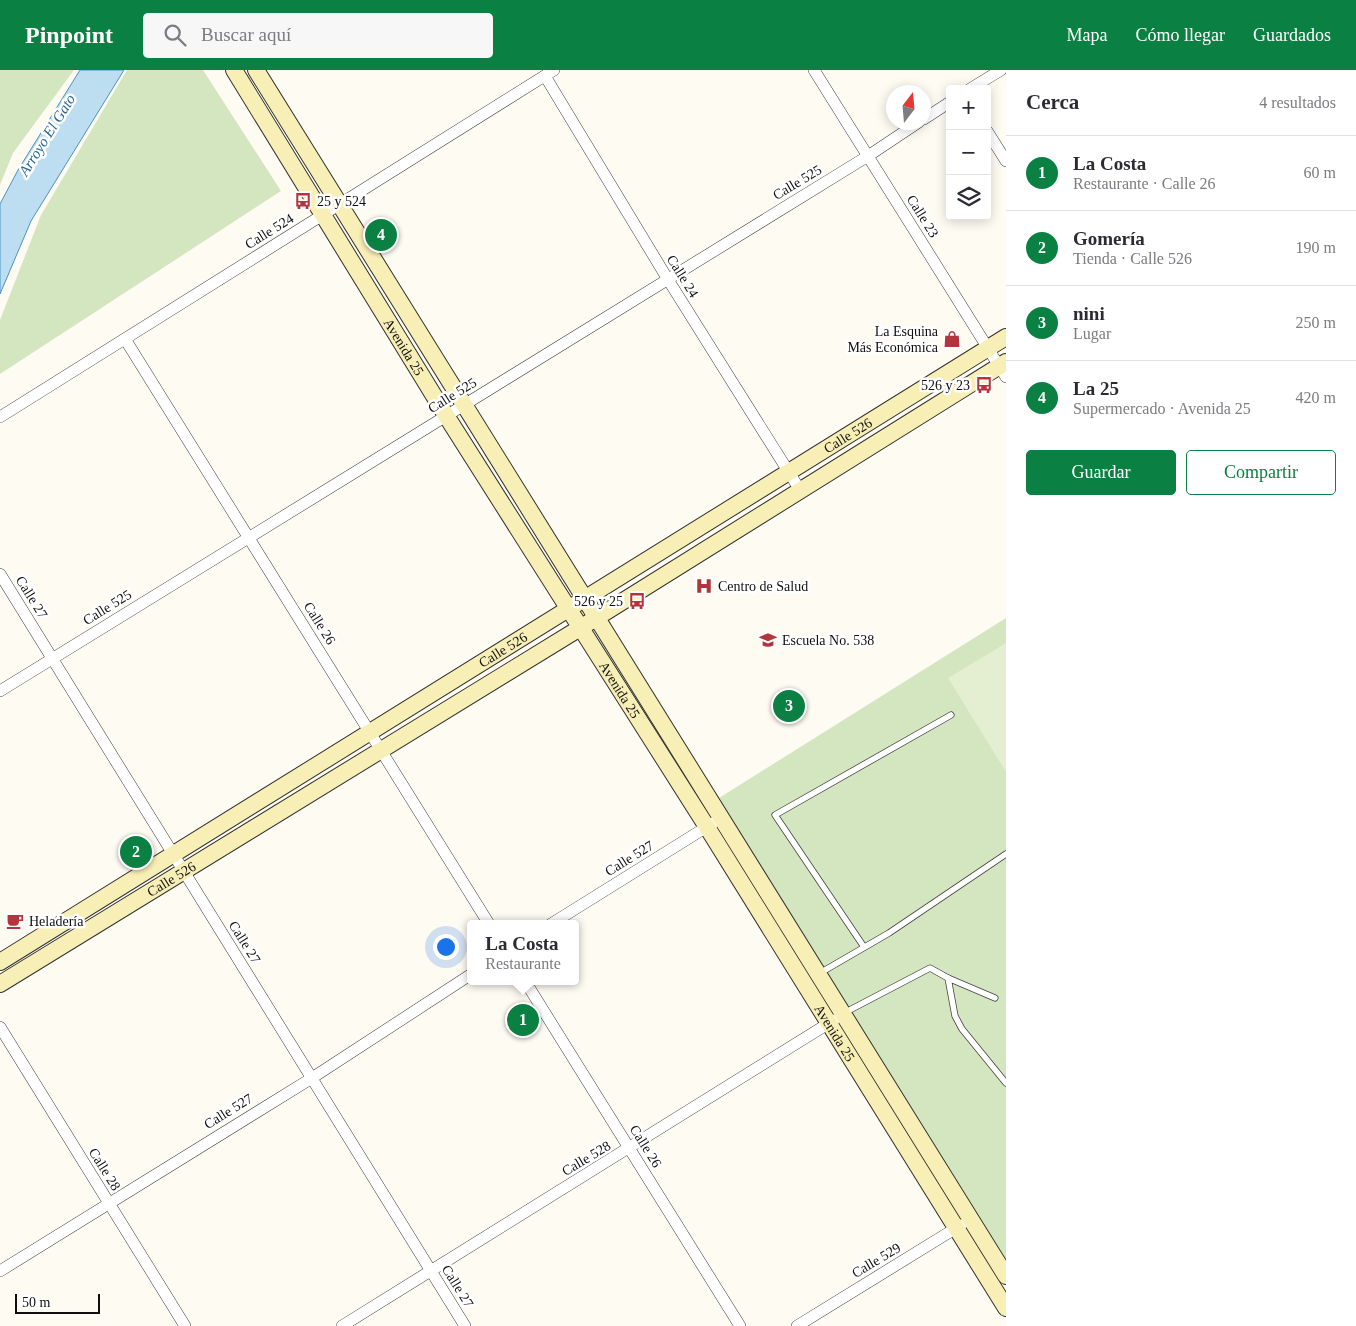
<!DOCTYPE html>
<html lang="es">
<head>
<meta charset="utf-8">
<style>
  body { margin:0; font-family:Georgia,serif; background:#f7f7f7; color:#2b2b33 }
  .controls { position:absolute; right:15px; top:15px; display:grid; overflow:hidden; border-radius:5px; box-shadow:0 2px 12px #0003 }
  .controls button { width:45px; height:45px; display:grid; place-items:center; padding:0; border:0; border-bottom:1px solid #e1e1e2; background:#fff; color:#2b2b33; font:25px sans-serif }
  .compass { position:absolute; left:886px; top:15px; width:45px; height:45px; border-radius:50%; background:#fff; box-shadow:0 2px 12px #0003; rotate:16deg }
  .scale { position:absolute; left:15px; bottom:12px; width:85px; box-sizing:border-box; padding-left:5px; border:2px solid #0f0f0f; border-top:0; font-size:14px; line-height:18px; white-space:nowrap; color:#0f0f0f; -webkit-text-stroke:4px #fff; paint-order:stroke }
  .you { position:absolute; left:445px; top:876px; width:18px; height:18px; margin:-12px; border:4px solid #fff; border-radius:50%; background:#1a73e8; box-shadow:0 0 0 8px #1a73e833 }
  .badge { display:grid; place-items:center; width:32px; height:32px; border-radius:50%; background:#0b8043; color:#fff; font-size:16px; font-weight:700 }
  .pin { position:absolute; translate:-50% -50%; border:2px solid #fff; box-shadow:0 1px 5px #0006 }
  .popup { position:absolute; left:467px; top:850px; width:112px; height:65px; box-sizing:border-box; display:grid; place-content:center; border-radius:5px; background:#fff; filter:drop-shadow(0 1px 4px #0005); font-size:16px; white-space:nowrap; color:#7c7c81 }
  .popup b { font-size:19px; color:#2b2b33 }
  .popup::after { content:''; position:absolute; left:50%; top:100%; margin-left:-10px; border:10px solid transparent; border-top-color:#fff }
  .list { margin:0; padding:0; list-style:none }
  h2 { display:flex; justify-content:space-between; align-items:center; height:65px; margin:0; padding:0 20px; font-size:21px }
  h2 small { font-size:16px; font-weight:400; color:#7c7c81 }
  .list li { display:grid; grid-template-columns:32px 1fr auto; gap:15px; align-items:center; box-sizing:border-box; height:75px; padding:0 20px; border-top:1px solid #e1e1e2 }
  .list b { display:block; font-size:19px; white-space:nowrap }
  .list p { margin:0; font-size:16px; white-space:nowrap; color:#7c7c81 }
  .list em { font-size:16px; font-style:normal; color:#7c7c81 }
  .actions { display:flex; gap:10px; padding:15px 20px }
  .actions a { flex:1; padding:11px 0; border:1px solid #0b8043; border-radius:5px; text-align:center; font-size:18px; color:#0b8043 }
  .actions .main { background:#0b8043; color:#fff }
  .icon { flex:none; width:28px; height:28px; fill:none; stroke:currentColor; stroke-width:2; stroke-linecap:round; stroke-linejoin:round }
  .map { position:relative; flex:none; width:1006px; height:1256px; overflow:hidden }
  header { display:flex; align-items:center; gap:30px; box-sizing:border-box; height:70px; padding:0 25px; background:#0b8043; color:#fff }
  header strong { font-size:24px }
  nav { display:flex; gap:28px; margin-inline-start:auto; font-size:18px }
  .search { width:350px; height:45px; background:#f7f7f7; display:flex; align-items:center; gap:12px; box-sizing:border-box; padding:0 18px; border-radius:5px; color:#7c7c81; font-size:19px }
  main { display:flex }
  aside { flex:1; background:#fff }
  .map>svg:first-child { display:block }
</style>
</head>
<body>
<header>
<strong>Pinpoint</strong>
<div class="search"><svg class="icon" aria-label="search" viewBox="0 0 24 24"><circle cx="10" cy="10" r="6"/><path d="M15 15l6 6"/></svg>Buscar aquí</div>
<nav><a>Mapa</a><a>Cómo llegar</a><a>Guardados</a></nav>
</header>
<main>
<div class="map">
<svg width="1006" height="1256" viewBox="0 0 1006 1256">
  <rect width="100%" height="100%" fill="#fefbf3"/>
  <!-- green -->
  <g fill="#d4e6bf">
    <polygon points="0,0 74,0 13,83 0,115"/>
    <polygon points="127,0 203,0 281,121 0,304 0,250 41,145"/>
    <polygon points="1006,548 1006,1190 719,728"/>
  </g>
  <!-- pitch -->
  <polygon fill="#e4eed0" points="1006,573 1006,702 948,608"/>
  <!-- water -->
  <polygon fill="#bcdef0" stroke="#4b93c0" points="80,0 124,0 31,151 0,224 0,134 18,100"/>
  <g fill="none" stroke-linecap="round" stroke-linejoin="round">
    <!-- lane casing -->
    <g stroke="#424242" stroke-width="7">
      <g id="lane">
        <polyline points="864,877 775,745 951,645"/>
        <polyline points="820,903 889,863 1006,784"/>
        <polyline points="995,928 948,908 955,946 962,959 1006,1013"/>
        <polyline points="844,943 930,898 948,908"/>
      </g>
    </g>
    <!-- street casing -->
    <g stroke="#424242" stroke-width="12">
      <g id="street">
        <polyline points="814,0 1006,307"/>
        <polyline points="545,6 667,208 800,420"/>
        <polyline points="970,19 1001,0"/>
        <polyline points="924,49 950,32"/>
        <polyline points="987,61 1006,91"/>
        <polyline points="125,269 489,854"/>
        <polyline points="0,347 554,0"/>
        <polyline points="0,504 465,1256"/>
        <polyline points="0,621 868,86 919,52"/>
        <polyline points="551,854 713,753"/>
        <polyline points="525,911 740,1256"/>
        <polyline points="0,957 185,1256"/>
        <polyline points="0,1201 312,1008 470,905"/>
        <polyline points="342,1256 834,950"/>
        <polyline points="797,1256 961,1155"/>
      </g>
    </g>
    <!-- secondary casing -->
    <g stroke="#313131" stroke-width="18">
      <g id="secondary">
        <path id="s1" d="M234 0 447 347 707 757 1006 1238"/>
        <polyline points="256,0 1006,1206"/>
        <path id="s2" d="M0 892 1006 267"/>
        <path id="s3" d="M0 914 580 558 1006 292"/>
      </g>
    </g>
    <!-- lane -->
    <use href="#lane" stroke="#fff" stroke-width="5.5"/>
    <!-- street -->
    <use href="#street" stroke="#fff" stroke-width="11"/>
    <!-- secondary -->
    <use href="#secondary" stroke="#f7efb5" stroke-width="16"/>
  </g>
  <!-- icons -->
  <defs>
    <g id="bus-bare" transform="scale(1.35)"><path d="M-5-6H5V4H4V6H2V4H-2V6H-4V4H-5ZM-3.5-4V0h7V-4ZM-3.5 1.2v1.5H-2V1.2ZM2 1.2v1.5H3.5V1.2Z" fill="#b2353d" stroke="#fff" stroke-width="2.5" paint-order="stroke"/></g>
    <g id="shop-bare" transform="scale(1.35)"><path d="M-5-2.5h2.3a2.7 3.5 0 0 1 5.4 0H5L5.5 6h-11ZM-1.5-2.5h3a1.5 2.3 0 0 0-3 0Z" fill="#b2353d" stroke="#fff" stroke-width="2.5" paint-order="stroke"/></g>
    <g id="hospital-bare" transform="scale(1.35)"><path d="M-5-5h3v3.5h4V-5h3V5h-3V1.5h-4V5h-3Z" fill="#b2353d" stroke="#fff" stroke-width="2.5" paint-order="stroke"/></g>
    <g id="school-bare" transform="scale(1.35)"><path d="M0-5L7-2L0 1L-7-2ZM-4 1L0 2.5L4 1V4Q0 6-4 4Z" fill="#b2353d" stroke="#fff" stroke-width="2.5" paint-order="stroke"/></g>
    <g id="cafe-bare" transform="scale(1.35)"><path d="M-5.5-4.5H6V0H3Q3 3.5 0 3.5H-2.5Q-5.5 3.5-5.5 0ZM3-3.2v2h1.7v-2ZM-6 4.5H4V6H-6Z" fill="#b2353d" stroke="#fff" stroke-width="2.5" paint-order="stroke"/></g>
  </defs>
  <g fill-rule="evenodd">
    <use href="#bus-bare" x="303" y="131"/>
    <use href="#shop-bare" x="952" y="269"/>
    <use href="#bus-bare" x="984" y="315"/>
    <use href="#hospital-bare" x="704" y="516"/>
    <use href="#bus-bare" x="637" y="531"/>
    <use href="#school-bare" x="768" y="570"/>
    <use href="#cafe-bare" x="15" y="851"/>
  </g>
  <g text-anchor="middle" stroke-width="5" stroke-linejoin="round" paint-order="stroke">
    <!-- street labels -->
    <g font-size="14" fill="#0f0f0f" stroke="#fff">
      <text transform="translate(797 112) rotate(-31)" y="5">Calle 525</text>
      <text transform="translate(923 146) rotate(58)" y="5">Calle 23</text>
      <text transform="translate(269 161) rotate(-32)" y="5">Calle 524</text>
      <text transform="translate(683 206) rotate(58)" y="5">Calle 24</text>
      <text dy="5" stroke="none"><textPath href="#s1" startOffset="325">Avenida 25</textPath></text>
      <text transform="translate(452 325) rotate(-32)" y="5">Calle 525</text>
      <text dy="5" stroke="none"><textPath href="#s2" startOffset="998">Calle 526</textPath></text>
      <text transform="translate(32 527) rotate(58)" y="5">Calle 27</text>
      <text transform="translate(107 537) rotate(-32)" y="5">Calle 525</text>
      <text transform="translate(320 553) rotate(58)" y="5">Calle 26</text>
      <text dy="5" stroke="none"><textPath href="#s2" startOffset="592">Calle 526</textPath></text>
      <text dy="5" stroke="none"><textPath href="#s1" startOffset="730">Avenida 25</textPath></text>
      <text transform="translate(629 788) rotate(-32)" y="5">Calle 527</text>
      <text dy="5" stroke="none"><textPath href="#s3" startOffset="201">Calle 526</textPath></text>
      <text transform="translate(245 872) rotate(58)" y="5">Calle 27</text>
      <text dy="5" stroke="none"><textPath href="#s1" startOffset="1135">Avenida 25</textPath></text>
      <text transform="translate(228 1041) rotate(-32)" y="5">Calle 527</text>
      <text transform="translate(646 1076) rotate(58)" y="5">Calle 26</text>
      <text transform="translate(586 1088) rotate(-31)" y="5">Calle 528</text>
      <text transform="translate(105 1099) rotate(58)" y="5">Calle 28</text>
      <text transform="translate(876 1190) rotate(-31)" y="5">Calle 529</text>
      <text transform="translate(458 1216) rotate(58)" y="5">Calle 27</text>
    </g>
    <!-- poi labels -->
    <g font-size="14" fill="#0f0f0f" stroke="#fff" text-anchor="start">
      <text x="317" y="136">25 y 524</text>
      <text x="938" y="266" text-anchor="end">La Esquina<tspan x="938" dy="16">Más Económica</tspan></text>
      <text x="970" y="320" text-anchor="end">526 y 23</text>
      <text x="718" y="521">Centro de Salud</text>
      <text x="623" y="536" text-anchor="end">526 y 25</text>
      <text x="782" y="575">Escuela No. 538</text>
      <text x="29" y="856">Heladería</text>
    </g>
    <!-- water labels -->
    <g font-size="15" font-style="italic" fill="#246695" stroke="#fff">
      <text transform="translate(47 65) rotate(-58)" y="5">Arroyo El Gato</text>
    </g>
  </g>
</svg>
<div class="controls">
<button>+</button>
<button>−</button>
<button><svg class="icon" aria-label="layers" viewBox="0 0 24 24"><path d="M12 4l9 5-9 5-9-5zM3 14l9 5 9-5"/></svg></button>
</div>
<svg class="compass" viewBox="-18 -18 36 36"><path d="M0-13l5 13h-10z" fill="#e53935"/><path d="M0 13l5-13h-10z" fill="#7c7c81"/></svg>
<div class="scale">50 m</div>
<div class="you"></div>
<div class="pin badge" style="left:523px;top:950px">1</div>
<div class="popup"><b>La Costa</b>Restaurante</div>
<div class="pin badge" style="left:136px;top:782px">2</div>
<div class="pin badge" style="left:789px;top:636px">3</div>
<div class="pin badge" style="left:381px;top:165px">4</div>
</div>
<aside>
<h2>Cerca<small>4 resultados</small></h2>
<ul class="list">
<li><span class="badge">1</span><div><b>La Costa</b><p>Restaurante · Calle 26</p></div><em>60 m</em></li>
<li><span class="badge">2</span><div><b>Gomería</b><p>Tienda · Calle 526</p></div><em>190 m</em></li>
<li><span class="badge">3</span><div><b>nini</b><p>Lugar</p></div><em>250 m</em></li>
<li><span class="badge">4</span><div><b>La 25</b><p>Supermercado · Avenida 25</p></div><em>420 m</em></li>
</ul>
<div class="actions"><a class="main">Guardar</a><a>Compartir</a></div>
</aside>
</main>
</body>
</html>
